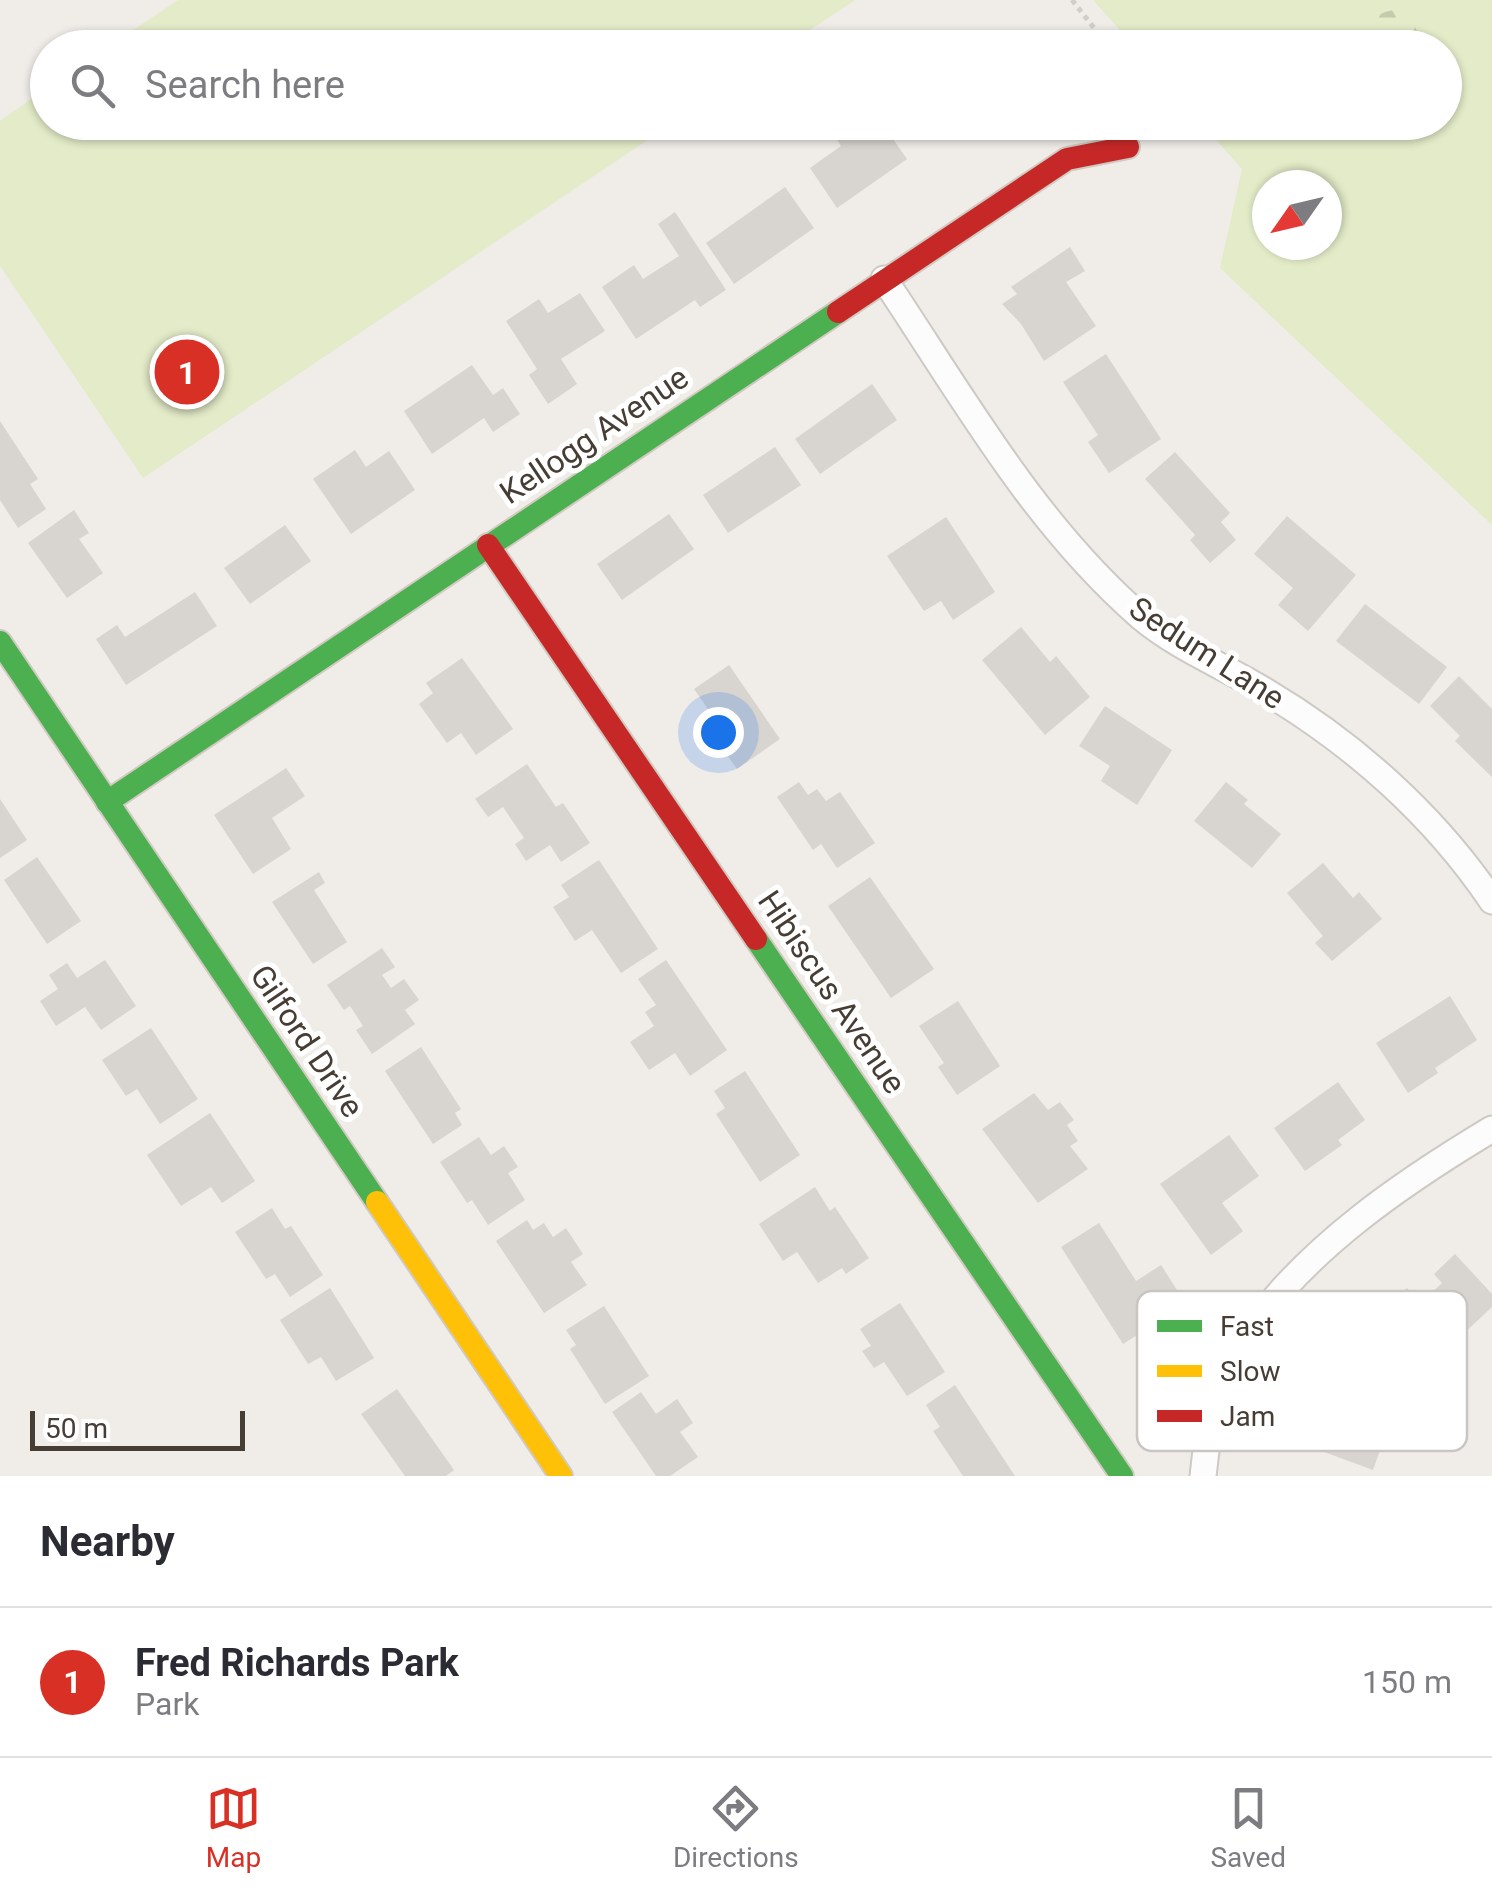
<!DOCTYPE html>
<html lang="en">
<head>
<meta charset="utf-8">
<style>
  body { margin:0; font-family:Roboto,sans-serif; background:#f7f7f7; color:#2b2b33 }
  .compass { position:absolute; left:1252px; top:170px; width:90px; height:90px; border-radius:50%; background:#fff; box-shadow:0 2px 8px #0004; rotate:236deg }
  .scale { position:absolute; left:30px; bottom:25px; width:215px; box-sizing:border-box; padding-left:10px; border:5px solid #463d35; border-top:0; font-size:28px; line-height:35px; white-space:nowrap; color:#463d35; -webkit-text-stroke:8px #fff; paint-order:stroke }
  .you { position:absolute; left:718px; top:732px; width:35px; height:35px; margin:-25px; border:8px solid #fff; border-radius:50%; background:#1a73e8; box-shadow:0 0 0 15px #1a73e833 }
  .badge { display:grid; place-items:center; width:65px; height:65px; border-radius:50%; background:#d93025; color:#fff; font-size:32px; font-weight:700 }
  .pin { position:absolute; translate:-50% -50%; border:5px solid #fff; box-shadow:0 2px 10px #0006 }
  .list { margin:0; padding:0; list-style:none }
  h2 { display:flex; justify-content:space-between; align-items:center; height:130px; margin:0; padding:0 40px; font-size:42px }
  h2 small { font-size:32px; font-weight:400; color:#7c7c81 }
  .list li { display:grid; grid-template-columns:65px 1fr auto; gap:30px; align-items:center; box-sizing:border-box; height:150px; padding:0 40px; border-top:2px solid #e1e1e2 }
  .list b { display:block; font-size:38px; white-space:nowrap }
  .list p { margin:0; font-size:32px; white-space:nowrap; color:#7c7c81 }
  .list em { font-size:32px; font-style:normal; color:#7c7c81 }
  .icon { flex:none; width:55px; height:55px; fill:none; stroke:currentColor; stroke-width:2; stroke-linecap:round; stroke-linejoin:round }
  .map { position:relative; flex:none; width:1492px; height:1476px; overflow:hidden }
  .search { position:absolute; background:#fff; box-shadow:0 2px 8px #0004; left:30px; right:30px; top:30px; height:110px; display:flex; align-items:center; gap:25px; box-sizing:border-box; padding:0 35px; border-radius:55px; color:#7c7c81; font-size:38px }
  .sheet { height:280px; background:#fff }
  nav { display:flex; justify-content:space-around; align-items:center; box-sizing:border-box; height:140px; border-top:2px solid #e1e1e2; background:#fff; font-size:28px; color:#7c7c81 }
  nav a { display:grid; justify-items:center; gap:5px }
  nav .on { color:#d93025 }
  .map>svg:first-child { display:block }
</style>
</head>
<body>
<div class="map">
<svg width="1492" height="1476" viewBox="0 0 1492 1476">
  <defs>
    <pattern id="forest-firs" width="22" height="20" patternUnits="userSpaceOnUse" patternTransform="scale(2.5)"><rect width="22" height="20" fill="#e3ebc8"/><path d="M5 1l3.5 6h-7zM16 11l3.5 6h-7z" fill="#c4caac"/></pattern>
  </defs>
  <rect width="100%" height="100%" fill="#f0ede9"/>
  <!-- green -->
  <g fill="#e3ebc8" fill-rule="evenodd">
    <polygon points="178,0 855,0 784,47 108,47"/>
    <path d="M1093 0H1492V525L1220 268 1242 169 1201 123 1444 122V48L1135 47ZM1267 185H1327V245H1267Z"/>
    <polygon points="47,88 48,122 673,123 143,478 0,266 0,121"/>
  </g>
  <!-- forest -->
  <path fill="url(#forest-firs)" d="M1407 10 1420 24 1419 47H1355L1353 42C1371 21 1377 8 1407 10Z"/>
  <!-- building -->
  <g fill="#d8d4d0">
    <polygon points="942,33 953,48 921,48"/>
    <polygon points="852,122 859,122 868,135 883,125 907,159 837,208 810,168 841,146 834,135"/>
    <polygon points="785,187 814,228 734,284 706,243"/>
    <polygon points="675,212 726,290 700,307 695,300 636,339 602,287 634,265 643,279 679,256 658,224"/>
    <polygon points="1070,247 1085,271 1066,282 1096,326 1044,361 1021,324 1002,304 1017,294 1011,287"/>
    <polygon points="580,293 605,331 561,359 577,384 548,404 529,375 537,369 506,321 539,299 548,313"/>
    <polygon points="1106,354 1161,439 1109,473 1088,442 1098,435 1063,382"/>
    <polygon points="472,365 493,395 503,388 520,414 493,432 484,418 432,454 404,411"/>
    <polygon points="872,384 897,420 820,474 795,439"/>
    <polygon points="0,421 38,479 30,484 46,509 18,528 0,500"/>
    <polygon points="775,447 801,485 728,533 703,495"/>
    <polygon points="355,450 366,467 389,451 415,490 351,534 313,479"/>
    <polygon points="1175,452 1230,513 1221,522 1236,540 1210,563 1190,540 1195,535 1145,479"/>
    <polygon points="74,510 89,533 79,539 103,573 67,598 28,543"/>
    <polygon points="669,514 694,549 622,600 597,564"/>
    <polygon points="1287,516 1356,575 1308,631 1278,605 1293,588 1254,554"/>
    <polygon points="946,517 995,592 953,620 941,601 924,611 887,556"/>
    <polygon points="285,525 311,561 250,604 224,568"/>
    <polygon points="195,592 217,626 126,685 96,639 117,625 125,637"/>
    <polygon points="1365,604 1447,667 1419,704 1336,641"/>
    <polygon points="1021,627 1050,662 1056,656 1090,697 1045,735 982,660"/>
    <polygon points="462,658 513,729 476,755 461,733 447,743 419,704 433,693 426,683"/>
    <polygon points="729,665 780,739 737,769 717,741 726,735 694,689"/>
    <polygon points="1459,676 1492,709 1492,777 1455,741 1460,736 1430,706"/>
    <polygon points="1105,706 1172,750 1137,805 1101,781 1110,766 1079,746"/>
    <polygon points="527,764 556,807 563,803 590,843 561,862 550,845 526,861 515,844 524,838 503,807 488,817 475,799"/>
    <polygon points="286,768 305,796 272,818 291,849 253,874 214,815"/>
    <polygon points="799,782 808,795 817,789 826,801 840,792 875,843 837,868 821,844 813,850 777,797"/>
    <polygon points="1226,782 1248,800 1244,804 1281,834 1252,868 1194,821"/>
    <polygon points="0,799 27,840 0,858"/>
    <polygon points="37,857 81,921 47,944 4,880"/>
    <polygon points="599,860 658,949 621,973 592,930 575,941 553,907 569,897 561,885"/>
    <polygon points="1323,863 1353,898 1359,892 1382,919 1332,961 1315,943 1323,936 1287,893"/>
    <polygon points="319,872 325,883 314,890 347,942 313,964 272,902"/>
    <polygon points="870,877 934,969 891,998 828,906"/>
    <polygon points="382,948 395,967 382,975 391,988 404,979 419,1000 405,1010 415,1024 372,1054 356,1030 363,1026 350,1006 344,1010 327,985"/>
    <polygon points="105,960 136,1006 101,1030 85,1007 56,1026 40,1001 58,989 49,975 67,963 77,978"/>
    <polygon points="666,960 727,1050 690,1076 675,1053 649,1070 630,1042 654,1026 645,1012 656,1005 638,979"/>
    <polygon points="1450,996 1477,1040 1435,1068 1438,1073 1408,1093 1376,1043"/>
    <polygon points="958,1001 1000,1066 957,1095 938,1067 944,1063 919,1026"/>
    <polygon points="151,1028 198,1099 160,1124 137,1089 126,1096 102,1060"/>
    <polygon points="421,1047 461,1109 455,1113 462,1125 433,1144 385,1071"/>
    <polygon points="745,1071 800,1155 760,1182 716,1114 725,1108 714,1091"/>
    <polygon points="1338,1082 1365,1120 1338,1140 1342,1145 1305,1171 1274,1128"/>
    <polygon points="1034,1093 1048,1110 1060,1102 1074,1120 1067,1125 1078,1141 1070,1146 1088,1169 1038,1203 982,1129"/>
    <polygon points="210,1113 255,1181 222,1203 211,1187 181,1206 147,1155"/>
    <polygon points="1229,1135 1259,1176 1222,1203 1243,1231 1211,1255 1160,1184"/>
    <polygon points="479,1137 491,1155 504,1146 518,1167 508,1173 525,1200 488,1225 472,1200 467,1203 440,1162"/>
    <polygon points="815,1187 830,1211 835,1207 869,1258 846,1274 842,1268 818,1283 797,1252 783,1261 759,1224"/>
    <polygon points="272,1208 285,1229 291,1226 323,1275 290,1297 275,1274 266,1279 235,1232"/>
    <polygon points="527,1220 533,1230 544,1223 553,1237 566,1228 583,1254 571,1262 587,1285 544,1313 496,1241"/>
    <polygon points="1099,1223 1136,1281 1161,1265 1186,1304 1123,1344 1061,1247"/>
    <polygon points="1455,1254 1492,1294 1492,1307 1430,1365 1410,1343 1397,1355 1368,1324 1407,1288 1421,1303 1442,1283 1434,1274"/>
    <polygon points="330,1288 374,1358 336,1381 321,1357 308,1364 280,1320"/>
    <polygon points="900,1303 945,1372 907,1396 884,1362 874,1368 862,1351 871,1346 860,1329"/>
    <polygon points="604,1306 649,1376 605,1404 570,1349 576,1345 566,1330"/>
    <polygon points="1354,1343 1387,1356 1384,1365 1404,1372 1395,1396 1423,1406 1412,1437 1388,1428 1373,1470 1316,1449"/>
    <polygon points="955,1385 1015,1476 963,1476 933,1431 940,1427 926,1405"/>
    <polygon points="397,1389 454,1470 446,1476 405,1476 361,1414"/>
    <polygon points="641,1392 656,1414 677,1399 693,1423 680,1432 698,1457 670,1476 656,1476 612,1412"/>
  </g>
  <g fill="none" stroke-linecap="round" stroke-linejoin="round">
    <!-- street casing -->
    <g stroke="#cdc9c5" stroke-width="29">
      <g id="street">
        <path d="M884 279C963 397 1033 523 1141 617 1178 648 1224 666 1265 691 1354 744 1434 815 1492 901"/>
        <path d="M1203 1476C1208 1427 1217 1378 1245 1337 1305 1249 1402 1183 1492 1129"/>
      </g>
    </g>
    <!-- fast casing -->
    <g stroke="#d1cac1" stroke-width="26">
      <g id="fast">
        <polyline points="0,642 377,1202"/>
        <polyline points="107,802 838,312"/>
        <polyline points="756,939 1122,1476"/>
      </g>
    </g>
    <!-- slow casing -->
    <g stroke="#d1cac1" stroke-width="26">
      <polyline id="slow" points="377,1202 561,1476"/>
    </g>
    <!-- jam casing -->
    <g stroke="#d1cac1" stroke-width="26">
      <g id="jam">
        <polyline points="838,312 1067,159 1128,147"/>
        <polyline points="488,545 756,939"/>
      </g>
    </g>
    <!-- path -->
    <polyline stroke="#d1cdca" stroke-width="5" stroke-dasharray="5 5" stroke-linecap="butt" points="1072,0 1110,48"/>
    <!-- street -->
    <use href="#street" stroke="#fdfcfc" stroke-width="25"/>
    <!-- fast -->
    <use href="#fast" stroke="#4caf50" stroke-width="22"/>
    <!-- slow -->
    <use href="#slow" stroke="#ffc107" stroke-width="22"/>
    <!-- jam -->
    <use href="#jam" stroke="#c62828" stroke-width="22"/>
  </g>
  <g text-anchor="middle" stroke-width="10" stroke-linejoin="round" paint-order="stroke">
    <!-- street labels -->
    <g font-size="32" fill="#463d35" stroke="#fff">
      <text transform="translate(594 435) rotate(-34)" y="11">Kellogg Avenue</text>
      <text transform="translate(1207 653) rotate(33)" y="11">Sedum Lane</text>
      <text transform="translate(832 992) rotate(56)" y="11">Hibiscus Avenue</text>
      <text transform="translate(307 1041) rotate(56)" y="11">Gilford Drive</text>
    </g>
  </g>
  <!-- legend -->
  <rect x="1137" y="1291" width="330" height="160" rx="15" fill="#fff" stroke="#c8c5c2" stroke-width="2.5"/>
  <rect x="1157" y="1320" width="45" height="12" fill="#4caf50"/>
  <rect x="1157" y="1365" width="45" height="12" fill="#ffc107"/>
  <rect x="1157" y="1410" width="45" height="12" fill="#c62828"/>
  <g font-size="28" fill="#463d35">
    <text x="1220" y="1336">Fast</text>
    <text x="1220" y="1381">Slow</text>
    <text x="1220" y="1426">Jam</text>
  </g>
</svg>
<svg class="compass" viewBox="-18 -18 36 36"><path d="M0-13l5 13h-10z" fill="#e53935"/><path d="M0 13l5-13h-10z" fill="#7c7c81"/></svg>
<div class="scale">50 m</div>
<div class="you"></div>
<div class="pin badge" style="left:187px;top:372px">1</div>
<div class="search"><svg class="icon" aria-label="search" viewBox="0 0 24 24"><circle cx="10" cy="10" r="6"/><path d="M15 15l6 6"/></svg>Search here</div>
</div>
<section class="sheet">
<h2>Nearby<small></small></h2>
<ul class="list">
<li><span class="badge">1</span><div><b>Fred Richards Park</b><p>Park</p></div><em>150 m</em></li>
</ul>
</section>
<nav>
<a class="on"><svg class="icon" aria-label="map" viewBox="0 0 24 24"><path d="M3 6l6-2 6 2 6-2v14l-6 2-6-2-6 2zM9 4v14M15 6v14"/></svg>Map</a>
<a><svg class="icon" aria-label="directions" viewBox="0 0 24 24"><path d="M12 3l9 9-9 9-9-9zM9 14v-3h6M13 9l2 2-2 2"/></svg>Directions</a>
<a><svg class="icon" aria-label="saved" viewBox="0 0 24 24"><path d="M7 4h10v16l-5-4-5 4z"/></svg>Saved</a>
</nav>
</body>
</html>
